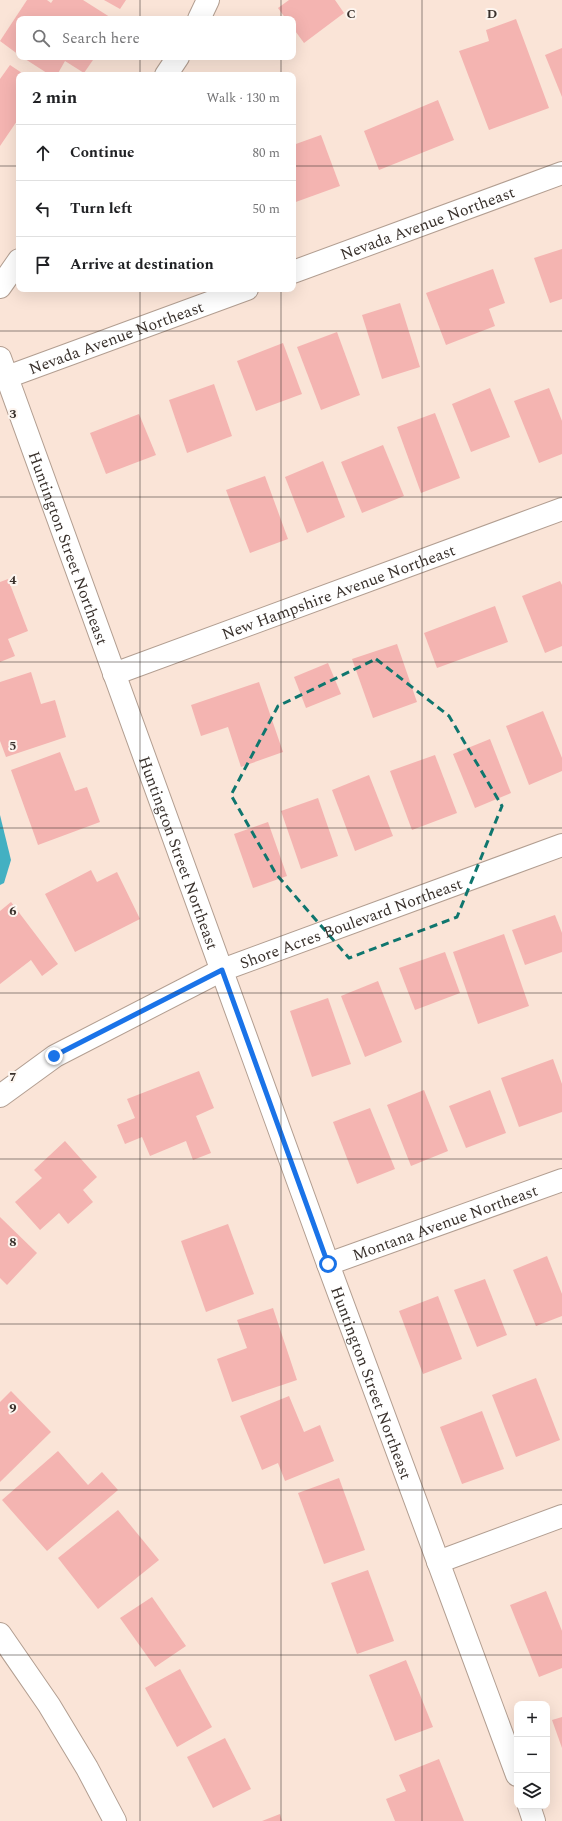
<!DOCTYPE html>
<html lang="en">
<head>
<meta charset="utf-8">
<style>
  body { margin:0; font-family:Spectral,serif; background:#f6f6f6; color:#202124 }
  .controls { position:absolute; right:12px; bottom:12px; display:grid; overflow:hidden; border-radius:8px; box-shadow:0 4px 16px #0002 }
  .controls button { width:36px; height:36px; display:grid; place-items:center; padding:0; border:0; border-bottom:1px solid #e0e0e0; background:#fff; color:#202124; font:20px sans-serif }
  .stop { position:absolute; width:12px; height:12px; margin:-9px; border:3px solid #1a73e8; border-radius:50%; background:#fff }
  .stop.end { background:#1a73e8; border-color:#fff; box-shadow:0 1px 4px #0008 }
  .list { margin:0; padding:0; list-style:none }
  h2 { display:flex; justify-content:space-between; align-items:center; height:52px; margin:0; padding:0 16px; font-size:17px }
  h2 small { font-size:13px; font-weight:400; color:#757577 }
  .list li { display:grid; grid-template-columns:26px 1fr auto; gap:12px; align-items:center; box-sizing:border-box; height:56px; padding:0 16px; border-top:1px solid #e0e0e0 }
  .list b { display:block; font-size:15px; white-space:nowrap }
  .list em { font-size:13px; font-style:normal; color:#757577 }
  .icon { flex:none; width:22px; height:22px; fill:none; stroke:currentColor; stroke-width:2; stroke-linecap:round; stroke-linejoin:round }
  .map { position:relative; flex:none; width:562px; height:1821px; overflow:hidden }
  .search { position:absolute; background:#fff; box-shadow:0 4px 16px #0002; left:16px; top:16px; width:280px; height:44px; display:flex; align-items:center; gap:10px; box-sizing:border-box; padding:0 14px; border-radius:8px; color:#757577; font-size:15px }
  .panel { position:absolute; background:#fff; box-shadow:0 4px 16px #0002; left:16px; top:72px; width:280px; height:220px; border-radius:8px }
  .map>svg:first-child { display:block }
</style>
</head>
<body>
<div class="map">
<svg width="562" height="1821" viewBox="0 0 562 1821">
  <rect width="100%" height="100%" fill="#fae4d7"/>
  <!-- water -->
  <polygon fill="#43b0c2" points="0,815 11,860 4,883 0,885"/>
  <!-- building -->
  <g fill="#f4b4b1">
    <polygon points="27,0 47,0 51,3 53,0 83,0 113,19 19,19 19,55 0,41"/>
    <polygon points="104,0 126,0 120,9"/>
    <polygon points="289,0 335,0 344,13 304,43 293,28 293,19 286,19 278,8"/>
    <polygon points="516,19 549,108 489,130 459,51 489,41 486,30"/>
    <polygon points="562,48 562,97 545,55"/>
    <polygon points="22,57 95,57 84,73 65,61 57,75 50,75"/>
    <polygon points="10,65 25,75 19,75 19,118 0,146 0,79"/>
    <polygon points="438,100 454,140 379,170 364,131"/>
    <polygon points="321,135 340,186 293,203 293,145"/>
    <polygon points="562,249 562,299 550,303 534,258"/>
    <polygon points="493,269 505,303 489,309 495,326 446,345 426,293"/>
    <polygon points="400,303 420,367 382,379 362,315"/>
    <polygon points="337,332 360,395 321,410 297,347"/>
    <polygon points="283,343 302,394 256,411 237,361"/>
    <polygon points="214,384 232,436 187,453 169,400"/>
    <polygon points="490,388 510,437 471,452 452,404"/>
    <polygon points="549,388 562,421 562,454 539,463 514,401"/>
    <polygon points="435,413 460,478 421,493 397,427"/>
    <polygon points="139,414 156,455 106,474 90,433"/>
    <polygon points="383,445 404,496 362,513 341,462"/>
    <polygon points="323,461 345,517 307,533 285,477"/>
    <polygon points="265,476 288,539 250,553 226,490"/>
    <polygon points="8,579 28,631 8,639 15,656 0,662 0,582"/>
    <polygon points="560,581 562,585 562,646 545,653 522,596"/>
    <polygon points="495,606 508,642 437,668 424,633"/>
    <polygon points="397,644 417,702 373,718 352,659"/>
    <polygon points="328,663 341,694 306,708 294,677"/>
    <polygon points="31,672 41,704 55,700 66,737 6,757 0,741 0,682"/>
    <polygon points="259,682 283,752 241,767 228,727 201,736 191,705"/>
    <polygon points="543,711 562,758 562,771 529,785 506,726"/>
    <polygon points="490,739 511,793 475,808 453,754"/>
    <polygon points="60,752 75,791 87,787 100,822 38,845 11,770"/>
    <polygon points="435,755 457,813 412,830 390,771"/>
    <polygon points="369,775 393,836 355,851 332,790"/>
    <polygon points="318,798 338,856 301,869 281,811"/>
    <polygon points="268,822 287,876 253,888 234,834"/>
    <polygon points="91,870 97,882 117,872 140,919 75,952 45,894"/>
    <polygon points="11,902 58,964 42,976 31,960 0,984 0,911"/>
    <polygon points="555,915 562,933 562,952 525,965 512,930"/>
    <polygon points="504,934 529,1006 478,1024 453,952"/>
    <polygon points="445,952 460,993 415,1010 399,968"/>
    <polygon points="378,981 402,1042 365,1057 341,996"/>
    <polygon points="328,998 351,1064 312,1077 290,1011"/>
    <polygon points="553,1059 562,1084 562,1112 519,1127 501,1078"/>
    <polygon points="199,1071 214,1108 196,1116 211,1153 193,1160 186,1141 150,1156 142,1137 125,1144 117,1125 135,1118 127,1099"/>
    <polygon points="424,1090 448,1151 411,1166 387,1105"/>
    <polygon points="490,1090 506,1133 466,1148 449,1106"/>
    <polygon points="370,1108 395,1169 357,1184 333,1122"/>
    <polygon points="65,1141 97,1177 83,1190 93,1202 68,1224 59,1213 40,1230 15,1202 42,1178 34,1170"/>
    <polygon points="0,1217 37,1253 7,1285 0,1278"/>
    <polygon points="228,1224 254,1294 206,1312 181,1241"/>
    <polygon points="547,1256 562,1294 562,1316 536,1326 513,1270"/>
    <polygon points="485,1279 507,1335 477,1347 454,1290"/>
    <polygon points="438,1296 462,1359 423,1374 399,1311"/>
    <polygon points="273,1308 297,1380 232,1402 217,1359 247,1348 237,1320"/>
    <polygon points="536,1378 560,1440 516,1457 492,1395"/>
    <polygon points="11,1391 51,1432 0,1482 0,1402"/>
    <polygon points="289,1396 304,1432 320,1425 334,1461 285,1481 278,1463 262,1470 240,1416"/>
    <polygon points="482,1411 504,1469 462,1484 440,1427"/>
    <polygon points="58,1451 88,1485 102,1472 118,1490 47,1551 2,1500"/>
    <polygon points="339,1478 365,1550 324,1564 298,1493"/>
    <polygon points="118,1510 159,1560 98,1609 58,1558"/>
    <polygon points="368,1570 394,1641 357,1654 331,1583"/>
    <polygon points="546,1591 562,1631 562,1668 539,1677 510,1605"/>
    <polygon points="152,1597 186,1646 155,1667 120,1618"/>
    <polygon points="406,1660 433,1727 395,1741 369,1675"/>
    <polygon points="180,1669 212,1727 177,1747 145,1688"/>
    <polygon points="562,1717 562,1748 552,1720"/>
    <polygon points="225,1738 251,1789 213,1808 187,1757"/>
    <polygon points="439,1759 464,1821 395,1821 386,1799 406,1791 399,1775"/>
    <polygon points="280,1814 282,1821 262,1821"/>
  </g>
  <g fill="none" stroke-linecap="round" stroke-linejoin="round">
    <!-- street casing -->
    <g stroke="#b29e91" stroke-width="24">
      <g id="street">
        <polyline points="199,19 208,0"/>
        <polyline points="166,75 178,57"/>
        <path id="s1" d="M293 272 562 173"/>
        <polyline points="0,287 19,260"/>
        <path id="s2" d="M0 358 328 1264 517 1775"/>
        <path id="s3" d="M7 377 247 289"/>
        <path id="s4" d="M114 674 562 509"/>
        <path id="s5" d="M328 1264 562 1180"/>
        <polyline points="438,1562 562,1516"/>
        <polyline points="0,1634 49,1705 87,1768 115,1821"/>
        <polyline points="529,1806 534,1821"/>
      </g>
    </g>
    <!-- secondary casing -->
    <g stroke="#b29e91" stroke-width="24">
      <g id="secondary">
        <path id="s6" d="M0 1096 55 1056 222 970 562 845"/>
      </g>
    </g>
    <!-- street -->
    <use href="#street" stroke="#fff" stroke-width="22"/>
    <!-- secondary -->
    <use href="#secondary" stroke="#fff" stroke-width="22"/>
  </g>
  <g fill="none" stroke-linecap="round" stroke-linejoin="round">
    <!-- route -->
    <polyline stroke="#1a73e8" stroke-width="5" points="54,1056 222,970 328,1264"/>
  </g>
  <!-- marked area -->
  <path fill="none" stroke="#0f766e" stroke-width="3" stroke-dasharray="8 5" stroke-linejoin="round" d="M376 659 449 716 502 806 457 917 349 958 276 874 231 795 278 706Z"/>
  <!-- grid -->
  <path fill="none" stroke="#39312c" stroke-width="1" stroke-opacity="0.55" d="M140 0V19M281 0V19M422 0V1821M140 57V75M281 57V75M0 166H19M293 166H562M140 289V1821M281 289V1821M0 331H562M0 497H562M0 662H562M0 828H562M0 993H562M0 1159H562M0 1324H562M0 1490H562M0 1655H562"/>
  <g text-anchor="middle" stroke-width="4" stroke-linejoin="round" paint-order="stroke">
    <!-- street labels -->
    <g font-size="16" fill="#39312c" stroke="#fdf5ef">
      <text dy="6" stroke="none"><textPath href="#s1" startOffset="143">Nevada Avenue Northeast</textPath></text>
      <text dy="6" stroke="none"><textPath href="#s3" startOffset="116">Nevada Avenue Northeast</textPath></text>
      <text dy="6" stroke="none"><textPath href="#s2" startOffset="202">Huntington Street Northeast</textPath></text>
      <text dy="6" stroke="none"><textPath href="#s4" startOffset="239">New Hampshire Avenue Northeast</textPath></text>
      <text dy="6" stroke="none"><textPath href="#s2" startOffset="526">Huntington Street Northeast</textPath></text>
      <text dy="6" stroke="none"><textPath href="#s6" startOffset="393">Shore Acres Boulevard Northeast</textPath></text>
      <text dy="6" stroke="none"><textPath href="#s5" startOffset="124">Montana Avenue Northeast</textPath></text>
      <text dy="6" stroke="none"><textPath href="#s2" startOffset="1090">Huntington Street Northeast</textPath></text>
    </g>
  </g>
  <g font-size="13" text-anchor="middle" font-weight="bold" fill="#39312c" stroke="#fdf5ef" stroke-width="4" stroke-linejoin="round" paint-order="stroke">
    <text x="351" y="18">C</text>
    <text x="492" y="18">D</text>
    <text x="13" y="418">3</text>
    <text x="13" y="584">4</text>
    <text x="13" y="750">5</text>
    <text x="13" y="915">6</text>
    <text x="13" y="1081">7</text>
    <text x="13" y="1246">8</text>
    <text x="13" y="1412">9</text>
  </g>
</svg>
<div class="controls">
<button>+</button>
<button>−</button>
<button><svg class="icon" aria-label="layers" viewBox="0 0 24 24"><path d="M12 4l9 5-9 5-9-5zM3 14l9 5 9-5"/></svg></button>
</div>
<div class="stop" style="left:328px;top:1264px"></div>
<div class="stop end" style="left:54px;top:1056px"></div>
<div class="search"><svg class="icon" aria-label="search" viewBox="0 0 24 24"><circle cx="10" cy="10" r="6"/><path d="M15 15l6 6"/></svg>Search here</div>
<section class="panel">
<h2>2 min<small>Walk · 130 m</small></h2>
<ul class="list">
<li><svg class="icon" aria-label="ahead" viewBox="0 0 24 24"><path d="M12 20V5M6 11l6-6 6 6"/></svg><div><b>Continue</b></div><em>80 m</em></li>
<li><svg class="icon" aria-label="left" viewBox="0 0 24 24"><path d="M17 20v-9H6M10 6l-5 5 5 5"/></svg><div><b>Turn left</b></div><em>50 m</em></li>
<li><svg class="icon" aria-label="arrive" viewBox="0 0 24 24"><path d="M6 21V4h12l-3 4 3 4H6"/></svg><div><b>Arrive at destination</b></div></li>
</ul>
</section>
</div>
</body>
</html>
